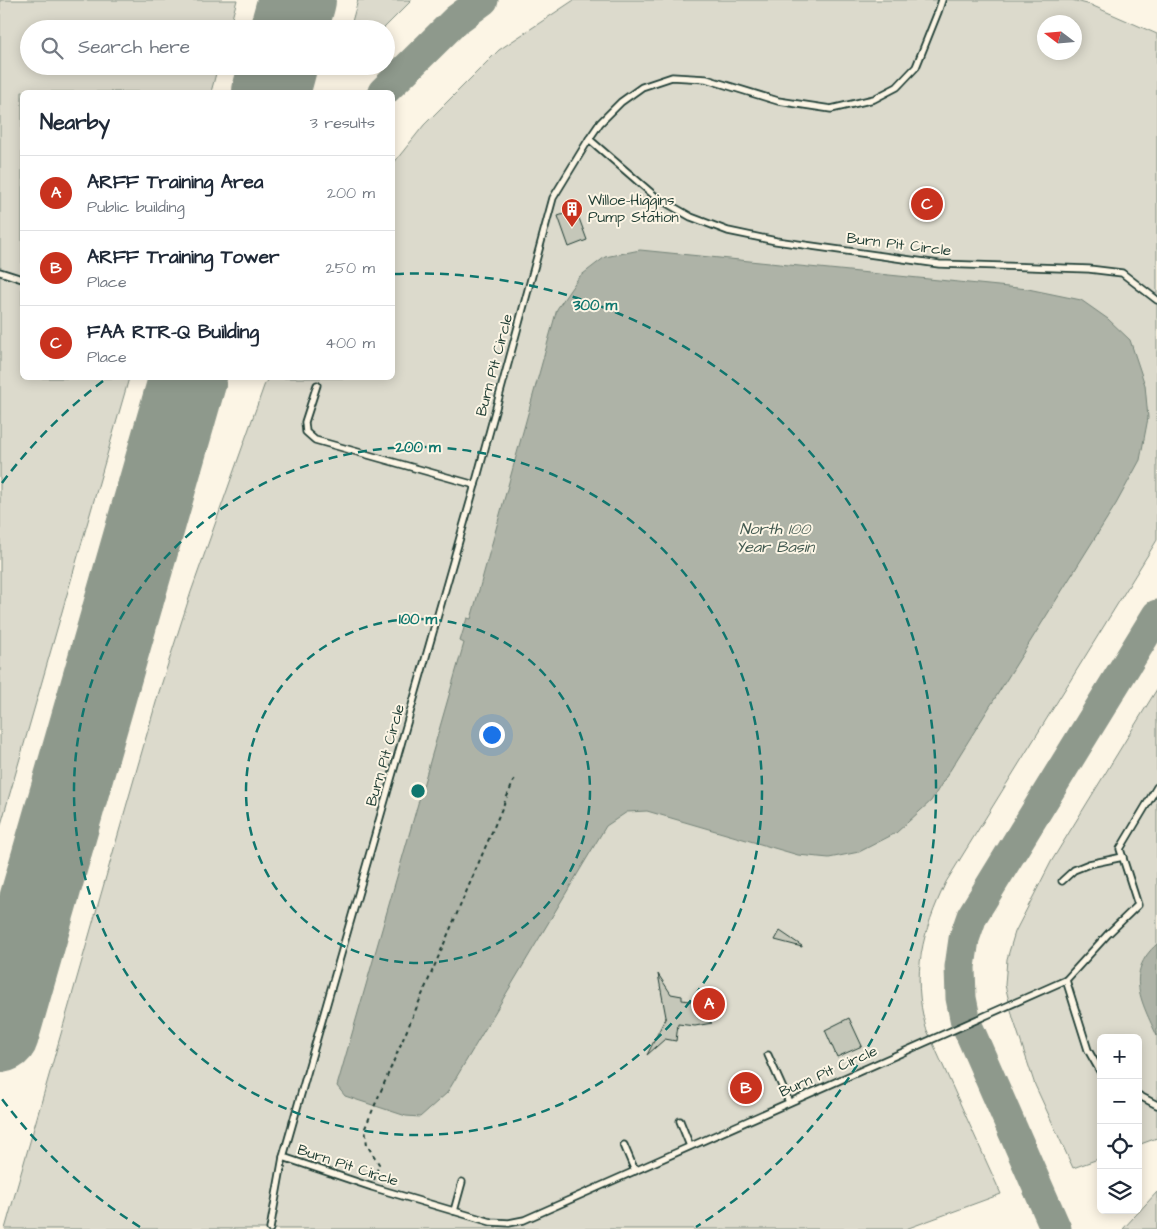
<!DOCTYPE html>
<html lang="en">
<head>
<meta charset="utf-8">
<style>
  body { margin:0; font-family:"Architects Daughter",sans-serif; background:#f6f6f7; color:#1f2937 }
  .controls { position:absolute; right:15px; bottom:15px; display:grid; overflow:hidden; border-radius:8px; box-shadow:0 2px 12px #0003 }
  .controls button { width:45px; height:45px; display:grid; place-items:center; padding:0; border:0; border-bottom:1px solid #e0e1e3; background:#fff; color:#1f2937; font:25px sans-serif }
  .compass { position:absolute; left:1037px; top:15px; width:45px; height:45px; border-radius:50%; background:#fff; box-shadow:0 2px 12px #0003; rotate:286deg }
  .you { position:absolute; left:491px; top:734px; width:18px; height:18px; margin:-12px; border:4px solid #fff; border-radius:50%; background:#1a73e8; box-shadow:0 0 0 8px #1a73e833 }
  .badge { display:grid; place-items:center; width:32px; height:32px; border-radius:50%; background:#c8321e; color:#fff; font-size:16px; font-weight:700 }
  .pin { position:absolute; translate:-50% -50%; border:2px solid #fff; box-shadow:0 1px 5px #0006 }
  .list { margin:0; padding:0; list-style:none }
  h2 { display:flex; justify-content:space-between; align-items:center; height:65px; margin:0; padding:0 20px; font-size:21px }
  h2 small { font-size:16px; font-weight:400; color:#747a83 }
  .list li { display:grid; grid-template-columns:32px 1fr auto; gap:15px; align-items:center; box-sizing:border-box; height:75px; padding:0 20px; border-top:1px solid #e0e1e3 }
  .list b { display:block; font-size:19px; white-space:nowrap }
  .list p { margin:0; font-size:16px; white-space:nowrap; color:#747a83 }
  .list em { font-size:16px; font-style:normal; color:#747a83 }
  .icon { flex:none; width:28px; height:28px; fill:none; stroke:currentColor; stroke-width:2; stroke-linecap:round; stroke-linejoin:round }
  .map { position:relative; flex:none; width:1157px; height:1229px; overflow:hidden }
  .search { position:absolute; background:#fff; box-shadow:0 2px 12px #0003; left:20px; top:20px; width:375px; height:55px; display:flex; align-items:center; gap:12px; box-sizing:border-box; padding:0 18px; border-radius:28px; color:#747a83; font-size:19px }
  .panel { position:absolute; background:#fff; box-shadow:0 2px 12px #0003; left:20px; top:90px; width:375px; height:290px; border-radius:8px }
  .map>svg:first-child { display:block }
</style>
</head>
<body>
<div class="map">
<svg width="1157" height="1229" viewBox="0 0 1157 1229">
  <rect width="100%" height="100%" fill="#fcf5e5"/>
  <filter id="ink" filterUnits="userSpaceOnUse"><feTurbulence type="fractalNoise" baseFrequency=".02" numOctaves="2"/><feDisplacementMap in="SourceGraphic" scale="10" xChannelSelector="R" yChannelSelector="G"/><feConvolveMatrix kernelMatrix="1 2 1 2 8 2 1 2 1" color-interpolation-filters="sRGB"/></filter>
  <g filter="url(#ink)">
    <!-- green -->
    <g fill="#dcdacc" stroke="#7e8c80" fill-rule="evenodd">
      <polygon points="0,0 237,0 229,29 29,29 29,66 218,66 211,92 22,92 22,378 129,378 0,828"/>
      <polygon points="358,0 412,0 383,29 350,29"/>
      <path d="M574 0H1072L1091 5 1157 34V540L946 882C922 933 911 972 926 1028L1001 1194 906 1229H5L159 692 191 592 264 386 268 378H392L393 164 424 125 499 50ZM1044 22H1074V52H1044Z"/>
      <polygon points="1157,689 1157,1138 1138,1145 1138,1038 1101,1038 1101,1158 1073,1168 1035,1085 1013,1018 1005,985 1007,959 1015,932 1051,862"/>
      <polygon points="1157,1192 1157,1229 1123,1229"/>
    </g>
    <!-- water -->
    <g fill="#aeb3a7" stroke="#758479">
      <polygon points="640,250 1028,289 1081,300 1108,319 1130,340 1145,385 1148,418 1140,460 1116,504 931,801 896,833 859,852 829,858 798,855 647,811 627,812 606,826 447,1093 420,1117 406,1116 345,1096 337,1086 464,643 460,641 467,618 471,619 557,309 579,277 605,257"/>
      <path d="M1157 944V1036C1142 1003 1124 973 1157 944Z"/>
    </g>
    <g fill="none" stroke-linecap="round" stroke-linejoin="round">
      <!-- taxiway -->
      <g stroke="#8e998c" stroke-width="31">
        <polyline points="383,92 456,20 483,0"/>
        <polyline points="156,490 205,378"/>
        <polyline points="1056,1229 966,1023 961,998 960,967 964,939 972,916 1157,615"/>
      </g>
      <!-- runway -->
      <g stroke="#8e998c" stroke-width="78">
        <polyline points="289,29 297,0"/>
        <polyline points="271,92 278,66"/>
        <polyline points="0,1034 188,378"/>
      </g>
    </g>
    <!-- building -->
    <g fill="#c5c7b9" stroke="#1f3d34">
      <polygon points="939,194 942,209 915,213 912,198"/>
      <polygon points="576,210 587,240 569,247 558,216"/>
      <polygon points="780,931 802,946 802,947 775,940"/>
      <polygon points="658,974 671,994 682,996 682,1000 698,1002 696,1014 712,1023 695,1026 678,1024 676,1041 665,1039 647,1055 666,1017"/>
      <polygon points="849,1018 862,1046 837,1057 825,1030"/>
      <polygon points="747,1074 755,1079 750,1087 756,1090 750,1101 736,1093"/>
    </g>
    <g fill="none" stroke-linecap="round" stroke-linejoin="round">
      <!-- service casing -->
      <g stroke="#1f3d34" stroke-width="9">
        <g id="service">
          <polyline points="589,139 600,123 621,102 642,87 672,77 706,79 778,101 831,109 874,99 897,87 916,67 938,12 942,0"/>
          <polyline points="0,272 22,279"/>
          <polyline points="317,385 305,422 306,432 315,440 475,485"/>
          <polyline points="1062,881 1074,870 1089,864 1123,857"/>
          <polyline points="1066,980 1088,1050 1101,1073"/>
          <polyline points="768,1055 789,1102"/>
          <polyline points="1138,1095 1157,1105"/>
          <polyline points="680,1121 690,1146"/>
          <polyline points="624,1145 635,1171"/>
          <polyline points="283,1157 372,1187 491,1222 509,1223 524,1220 1066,980 1108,934 1138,905 1120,849 1157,787"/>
          <polyline points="454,1211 462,1182"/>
          <polyline points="270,1229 283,1157 475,485 553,198 589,139 656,197 691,217 728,231 776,241 939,264 1089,269 1122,273 1157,300"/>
        </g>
      </g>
      <!-- path -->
      <polyline stroke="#1f3d34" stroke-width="2" stroke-dasharray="4 4" stroke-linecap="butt" points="374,1180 379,1164 367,1145 365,1128 515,778"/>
      <!-- service -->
      <use href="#service" stroke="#fcf5e5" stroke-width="5.5"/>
    </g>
  </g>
  <!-- distance rings -->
  <g fill="none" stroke="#0f766e" stroke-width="2.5" stroke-dasharray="9 6">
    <circle cx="418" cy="791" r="172"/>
    <circle cx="418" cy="791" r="344"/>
    <path d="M140 1227A517 517 0 0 1 2 1099M2 483A517 517 0 0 1 107 378M395 274A517 517 0 0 1 696 1227"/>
  </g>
  <!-- icons -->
  <defs>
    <g id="building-pin" transform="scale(1.125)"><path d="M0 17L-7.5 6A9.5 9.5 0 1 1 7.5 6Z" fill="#c8321e" stroke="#fcf5e5"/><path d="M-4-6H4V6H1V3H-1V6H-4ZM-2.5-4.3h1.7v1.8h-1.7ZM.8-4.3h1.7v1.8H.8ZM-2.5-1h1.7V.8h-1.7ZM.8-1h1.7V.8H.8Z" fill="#fff"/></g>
  </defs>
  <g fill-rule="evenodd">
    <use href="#building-pin" x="572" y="209"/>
  </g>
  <g text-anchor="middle" stroke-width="4" stroke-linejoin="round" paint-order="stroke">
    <!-- poi labels -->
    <g font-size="15" fill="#1f3d34" stroke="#fcf5e5" text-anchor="start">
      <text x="588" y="205">Willoe-Higgins<tspan x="588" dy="17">Pump Station</tspan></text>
    </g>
    <!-- street labels -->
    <g font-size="15" fill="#1f3d34" stroke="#fcf5e5">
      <text transform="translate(899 244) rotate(7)" y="5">Burn Pit Circle</text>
      <text transform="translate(494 365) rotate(-75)" y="5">Burn Pit Circle</text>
      <text transform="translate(385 755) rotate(-74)" y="5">Burn Pit Circle</text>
      <text transform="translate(828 1071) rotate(-24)" y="5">Burn Pit Circle</text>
      <text transform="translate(348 1165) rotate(18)" y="5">Burn Pit Circle</text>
    </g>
    <!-- water labels -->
    <g font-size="16" font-style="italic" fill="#435a51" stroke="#fcf5e5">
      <text x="775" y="534">North 100<tspan x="775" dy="18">Year Basin</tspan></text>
    </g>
  </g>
  <circle cx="418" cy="791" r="8" fill="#0f766e" stroke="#fcf5e5" stroke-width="2.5"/>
  <g font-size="15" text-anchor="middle" font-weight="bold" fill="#0f766e" stroke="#fcf5e5" stroke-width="4" stroke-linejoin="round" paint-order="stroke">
    <text x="595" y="310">300 m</text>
    <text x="418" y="452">200 m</text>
    <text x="418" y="624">100 m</text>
  </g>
</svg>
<div class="controls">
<button>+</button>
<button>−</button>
<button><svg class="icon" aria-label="locate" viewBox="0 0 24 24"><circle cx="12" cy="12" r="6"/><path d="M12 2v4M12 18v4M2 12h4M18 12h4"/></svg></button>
<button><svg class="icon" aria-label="layers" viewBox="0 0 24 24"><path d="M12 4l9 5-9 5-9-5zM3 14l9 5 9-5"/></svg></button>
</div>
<svg class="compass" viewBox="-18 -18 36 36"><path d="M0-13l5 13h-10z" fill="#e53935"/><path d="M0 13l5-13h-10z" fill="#747a83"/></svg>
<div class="you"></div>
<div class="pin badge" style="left:709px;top:1004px">A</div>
<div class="pin badge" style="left:746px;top:1088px">B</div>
<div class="pin badge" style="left:927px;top:204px">C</div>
<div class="search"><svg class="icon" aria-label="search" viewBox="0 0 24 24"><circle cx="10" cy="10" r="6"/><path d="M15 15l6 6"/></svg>Search here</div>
<section class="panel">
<h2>Nearby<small>3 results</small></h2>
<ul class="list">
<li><span class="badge">A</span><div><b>ARFF Training Area</b><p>Public building</p></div><em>200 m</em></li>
<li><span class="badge">B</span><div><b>ARFF Training Tower</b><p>Place</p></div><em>250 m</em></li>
<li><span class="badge">C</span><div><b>FAA RTR-Q Building</b><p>Place</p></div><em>400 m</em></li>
</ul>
</section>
</div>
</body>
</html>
